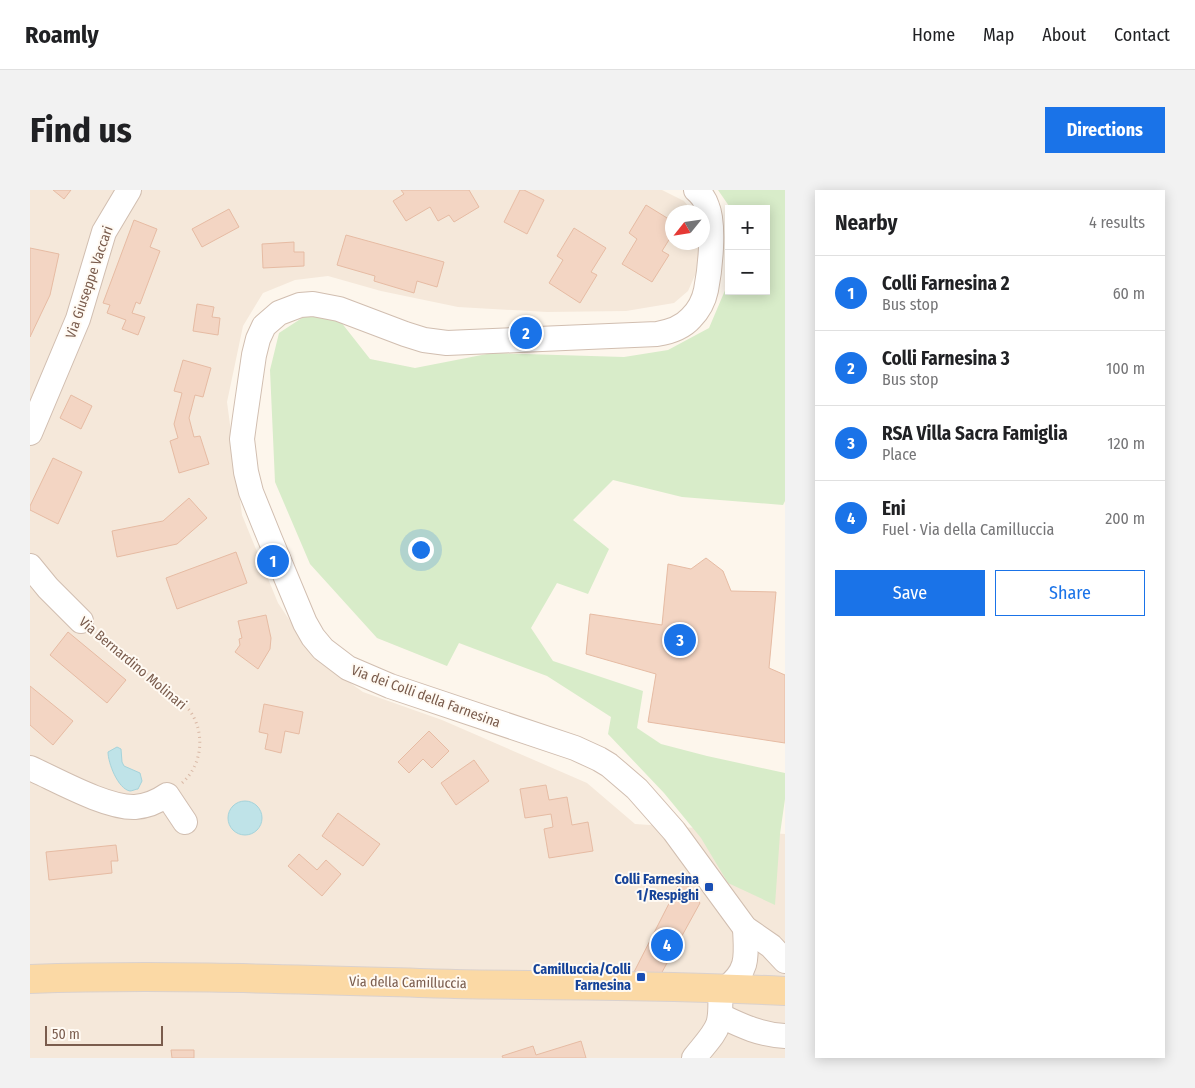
<!DOCTYPE html>
<html lang="en">
<head>
<meta charset="utf-8">
<style>
  body { margin:0; font-family:"Fira Sans Condensed",sans-serif; background:#f2f2f2; color:#202124 }
  .controls { position:absolute; right:15px; top:15px; display:grid; overflow:hidden; border-radius:0px; box-shadow:0 2px 12px #0003 }
  .controls button { width:45px; height:45px; display:grid; place-items:center; padding:0; border:0; border-bottom:1px solid #e0e0e0; background:#fff; color:#202124; font:25px sans-serif }
  .compass { position:absolute; left:635px; top:15px; width:45px; height:45px; border-radius:50%; background:#fff; box-shadow:0 2px 12px #0003; rotate:240deg }
  .scale { position:absolute; left:15px; bottom:12px; width:118px; box-sizing:border-box; padding-left:5px; border:2px solid #7a5c4d; border-top:0; font-size:14px; line-height:18px; white-space:nowrap; color:#7a5c4d; -webkit-text-stroke:4px #fffaf3; paint-order:stroke }
  .you { position:absolute; left:390px; top:359px; width:18px; height:18px; margin:-12px; border:4px solid #fff; border-radius:50%; background:#1a73e8; box-shadow:0 0 0 8px #1a73e833 }
  .badge { display:grid; place-items:center; width:32px; height:32px; border-radius:50%; background:#1a73e8; color:#fff; font-size:16px; font-weight:700 }
  .pin { position:absolute; translate:-50% -50%; border:2px solid #fff; box-shadow:0 1px 5px #0006 }
  .list { margin:0; padding:0; list-style:none }
  h2 { display:flex; justify-content:space-between; align-items:center; height:65px; margin:0; padding:0 20px; font-size:21px }
  h2 small { font-size:16px; font-weight:400; color:#757577 }
  .list li { display:grid; grid-template-columns:32px 1fr auto; gap:15px; align-items:center; box-sizing:border-box; height:75px; padding:0 20px; border-top:1px solid #e0e0e0 }
  .list b { display:block; font-size:19px; white-space:nowrap }
  .list p { margin:0; font-size:16px; white-space:nowrap; color:#757577 }
  .list em { font-size:16px; font-style:normal; color:#757577 }
  .actions { display:flex; gap:10px; padding:15px 20px }
  .actions a { flex:1; padding:11px 0; border:1px solid #1a73e8; border-radius:0px; text-align:center; font-size:18px; color:#1a73e8 }
  .actions .main { background:#1a73e8; color:#fff }
  .map { position:relative; flex:none; width:755px; height:868px; overflow:hidden; border-radius:0px }
  header { display:flex; align-items:center; gap:30px; box-sizing:border-box; height:70px; padding:0 25px; background:#fff; border-bottom:1px solid #e0e0e0 }
  header strong { font-size:24px }
  nav { display:flex; gap:28px; margin-inline-start:auto; font-size:18px }
  .intro { display:flex; align-items:center; justify-content:space-between; box-sizing:border-box; height:120px; padding:0 30px }
  h1 { margin:0; font-size:35px }
  .button { padding:12px 22px; border-radius:0px; background:#1a73e8; color:#fff; font-size:18px; font-weight:700 }
  main { display:flex; gap:30px; padding:0 30px }
  aside { flex:1; background:#fff; border-radius:0px; box-shadow:0 2px 12px #0003 }
  .map>svg:first-child { display:block }
</style>
</head>
<body>
<header>
<strong>Roamly</strong>
<nav><a>Home</a><a>Map</a><a>About</a><a>Contact</a></nav>
</header>
<div class="intro"><h1>Find us</h1><a class="button">Directions</a></div>
<main>
<div class="map">
<svg width="755" height="868" viewBox="0 0 755 868">
  <rect width="100%" height="100%" fill="#fdf6ec"/>
  <!-- residential -->
  <polygon fill="#f5e8da" points="0,0 632,0 654,11 663,22 642,22 642,52 668,53 668,68 666,83 658,101 644,113 596,121 517,122 428,117 351,101 298,86 265,90 233,103 213,136 197,212 212,325 248,413 285,468 333,502 412,530 557,593 605,634 755,644 755,868 0,868"/>
  <!-- green -->
  <path fill="#d8ecc9" fill-rule="evenodd" d="M688 0H755V311L753 315 652 307 583 290 543 330 579 359 558 404 527 393 501 438 523 471 613 501 607 538 631 554 677 566 755 583V609L750 644 745 715 698 693 671 648 634 603 578 544 581 527 517 486 429 453 417 476 347 448 280 374 245 292 240 180 249 143 275 126 307 127 340 169 385 178 462 163 594 167 638 160 679 138 699 91V16ZM699 19H736V101H699Z"/>
  <!-- water -->
  <g fill="#bfe3e8" stroke="#a5d3da">
    <path d="M87 557 91 559 92 572 94 576 110 583 112 591 108 599C106 599 102 601 100 601 88 599 78 573 78 562Z"/>
    <circle cx="215" cy="628" r="17"/>
  </g>
  <!-- building -->
  <g fill="#f3d5c3" stroke="#e6bba3">
    <polygon points="23,0 41,0 34,9"/>
    <polygon points="371,0 439,0 449,17 424,32 419,25 408,31 400,17 376,31 363,11 374,4"/>
    <polygon points="490,0 494,0 514,10 497,44 474,32"/>
    <polygon points="616,15 642,31 642,45 632,61 639,65 622,92 592,74 607,49 599,43"/>
    <polygon points="199,19 209,37 172,57 162,39"/>
    <polygon points="104,30 127,39 120,57 130,61 110,114 106,112 102,123 115,127 108,145 92,139 96,130 77,123 80,115 73,113"/>
    <polygon points="544,38 576,58 561,82 567,85 550,113 519,93 533,70 527,66"/>
    <polygon points="316,45 414,72 407,97 387,91 384,103 344,91 345,86 307,75"/>
    <polygon points="264,52 264,62 274,62 274,76 233,78 232,54"/>
    <polygon points="0,58 29,64 20,105 0,147"/>
    <polygon points="167,114 184,117 182,127 190,128 188,145 163,141"/>
    <polygon points="153,170 181,178 173,207 165,205 159,228 164,247 170,246 179,274 149,283 140,251 148,248 144,234 152,203 144,201"/>
    <polygon points="41,205 62,216 51,239 30,228"/>
    <polygon points="23,268 52,282 28,334 0,320 0,316"/>
    <polygon points="159,308 177,328 147,354 87,367 82,341 133,331"/>
    <polygon points="206,362 217,393 147,419 136,388"/>
    <polygon points="676,368 693,381 701,401 746,402 739,478 755,485 755,553 618,532 626,484 556,464 560,424 632,435 638,374 661,379"/>
    <polygon points="236,425 241,448 240,459 228,479 205,462 210,455 209,449 212,448 208,431"/>
    <polygon points="38,442 96,490 77,513 20,465"/>
    <polygon points="0,496 43,531 23,555 0,535"/>
    <polygon points="234,514 273,522 269,544 255,541 251,563 235,559 238,544 229,542"/>
    <polygon points="399,541 419,561 402,578 393,569 379,583 368,572"/>
    <polygon points="444,570 459,591 426,615 411,593"/>
    <polygon points="516,595 519,610 537,607 542,635 558,632 563,661 519,668 514,639 523,637 521,624 495,628 490,599"/>
    <polygon points="308,623 350,654 333,676 292,646"/>
    <polygon points="86,655 88,671 81,671 82,683 19,690 16,662"/>
    <polygon points="269,664 287,680 296,670 311,684 292,706 258,676"/>
    <polygon points="652,688 670,713 631,784 604,782"/>
    <polygon points="551,851 556,868 473,868 472,866 503,856 506,865"/>
    <polygon points="141,860 164,860 164,868 142,868"/>
  </g>
  <g fill="none" stroke-linecap="round" stroke-linejoin="round">
    <!-- minor casing -->
    <g stroke="#d1beb0" stroke-width="26">
      <g id="minor">
        <path d="M666 0C671 4 675 10 677 16 685 35 680 80 676 100 674 110 668 121 661 128 653 137 639 142 627 144L417 153 394 150 375 144 309 119 283 114 270 115 249 123 234 136 228 149 224 165 215 227 212 249 216 282 221 302 240 349 275 433 283 447 293 459 318 478 360 496 545 558 569 569 579 575 607 599 644 641 715 738 741 756 755 771"/>
        <polyline points="0,243 48,129 74,42 99,0"/>
        <polyline points="0,376 18,398 51,431"/>
        <path d="M0 578C27 590 76 618 105 617 117 616 127 612 137 605L155 632"/>
        <path d="M696 798C720 780 716 764 715 738"/>
        <path d="M691 826C712 836 731 845 755 846"/>
        <path d="M664 868C689 837 692 839 690 798"/>
      </g>
    </g>
    <!-- major casing -->
    <g stroke="#dad1cd" stroke-width="30">
      <path id="major" d="M0 789C141 784 283 790 425 794 535 796 645 795 755 801"/>
    </g>
    <!-- path -->
    <path stroke="#d9b8a5" stroke-width="3" stroke-dasharray="1 4" stroke-linecap="butt" d="M66 443C90 464 116 482 140 503 147 509 155 514 160 521 176 544 172 576 151 594"/>
    <!-- minor -->
    <use href="#minor" stroke="#fff" stroke-width="24"/>
    <!-- major -->
    <use href="#major" stroke="#fbd9a5" stroke-width="28"/>
  </g>
  <!-- markers -->
  <g fill="#1a4fb4" stroke="#fffaf3" stroke-width="2">
    <rect x="674" y="692" width="10" height="10" rx="2.5"/>
    <rect x="606" y="782" width="10" height="10" rx="2.5"/>
  </g>
  <g text-anchor="middle" stroke-width="4" stroke-linejoin="round" paint-order="stroke">
    <!-- street labels -->
    <g font-size="14" fill="#7a5c4d" stroke="#fffaf3">
      <text transform="translate(59 92) rotate(-71)" y="5">Via Giuseppe Vaccari</text>
      <text transform="translate(103 473) rotate(40)" y="5">Via Bernardino Molinari</text>
      <text transform="translate(396 506) rotate(20)" y="5">Via dei Colli della Farnesina</text>
      <text transform="translate(378 792) rotate(1)" y="5">Via della Camilluccia</text>
    </g>
    <!-- transit labels -->
    <g font-size="14" font-weight="bold" fill="#164399" stroke="#fffaf3" text-anchor="end">
      <text x="669" y="694">Colli Farnesina<tspan x="669" dy="16">1/Respighi</tspan></text>
      <text x="601" y="784">Camilluccia/Colli<tspan x="601" dy="16">Farnesina</tspan></text>
    </g>
  </g>
</svg>
<div class="controls">
<button>+</button>
<button>−</button>
</div>
<svg class="compass" viewBox="-18 -18 36 36"><path d="M0-13l5 13h-10z" fill="#e53935"/><path d="M0 13l5-13h-10z" fill="#757577"/></svg>
<div class="scale">50 m</div>
<div class="you"></div>
<div class="pin badge" style="left:243px;top:371px">1</div>
<div class="pin badge" style="left:496px;top:143px">2</div>
<div class="pin badge" style="left:650px;top:450px">3</div>
<div class="pin badge" style="left:637px;top:755px">4</div>
</div>
<aside>
<h2>Nearby<small>4 results</small></h2>
<ul class="list">
<li><span class="badge">1</span><div><b>Colli Farnesina 2</b><p>Bus stop</p></div><em>60 m</em></li>
<li><span class="badge">2</span><div><b>Colli Farnesina 3</b><p>Bus stop</p></div><em>100 m</em></li>
<li><span class="badge">3</span><div><b>RSA Villa Sacra Famiglia</b><p>Place</p></div><em>120 m</em></li>
<li><span class="badge">4</span><div><b>Eni</b><p>Fuel · Via della Camilluccia</p></div><em>200 m</em></li>
</ul>
<div class="actions"><a class="main">Save</a><a>Share</a></div>
</aside>
</main>
</body>
</html>
